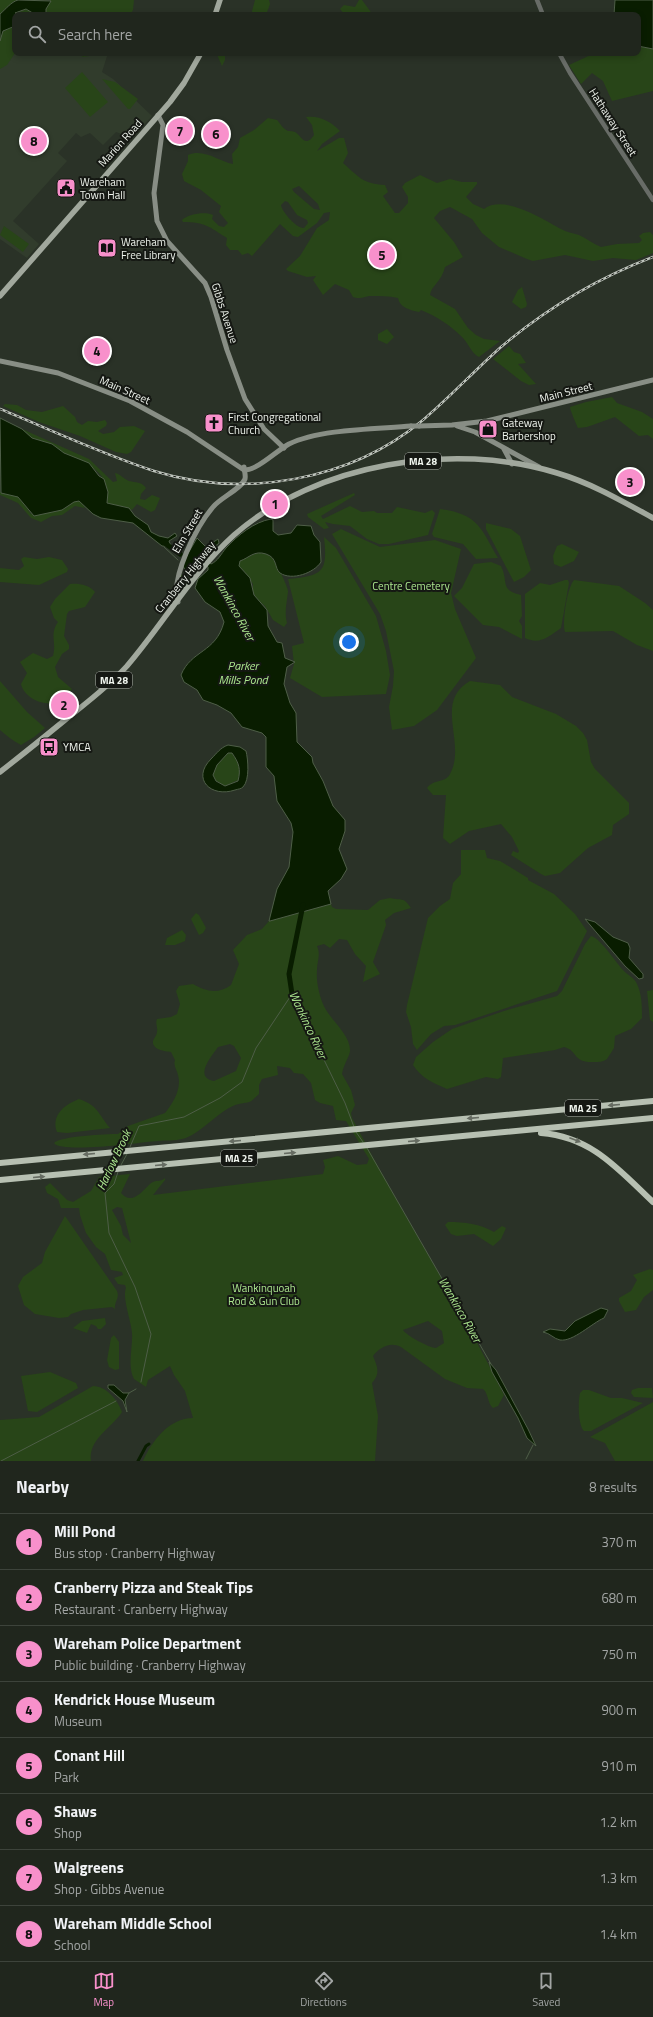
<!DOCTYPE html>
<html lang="en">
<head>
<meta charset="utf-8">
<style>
  body { margin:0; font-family:"Titillium Web",sans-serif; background:#282e26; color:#f1f3f6 }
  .you { position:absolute; left:349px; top:642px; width:14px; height:14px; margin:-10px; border:3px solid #fff; border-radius:50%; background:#1a73e8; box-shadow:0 0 0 6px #1a73e833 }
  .badge { display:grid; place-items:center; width:26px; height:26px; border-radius:50%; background:#f890cb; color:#111; font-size:13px; font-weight:700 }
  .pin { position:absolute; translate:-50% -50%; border:2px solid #fff; box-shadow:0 1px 4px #0006 }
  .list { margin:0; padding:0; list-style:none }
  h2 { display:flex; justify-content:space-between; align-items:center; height:52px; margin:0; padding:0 16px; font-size:17px }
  h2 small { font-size:13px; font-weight:400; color:#a2a5a4 }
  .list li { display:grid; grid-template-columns:26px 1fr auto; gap:12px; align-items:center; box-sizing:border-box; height:56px; padding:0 16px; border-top:1px solid #3d433b }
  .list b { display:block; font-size:15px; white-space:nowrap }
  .list p { margin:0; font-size:13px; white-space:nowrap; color:#a2a5a4 }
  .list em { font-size:13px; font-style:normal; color:#a2a5a4 }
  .icon { flex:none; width:22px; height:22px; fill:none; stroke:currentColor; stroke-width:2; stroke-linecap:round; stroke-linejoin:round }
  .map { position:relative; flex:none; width:653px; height:1461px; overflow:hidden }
  .search { position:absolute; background:#20261d; box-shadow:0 2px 6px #0003; left:12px; right:12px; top:12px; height:44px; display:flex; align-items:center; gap:10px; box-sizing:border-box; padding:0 14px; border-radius:8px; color:#a2a5a4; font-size:15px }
  .sheet { height:500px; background:#20261d }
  nav { display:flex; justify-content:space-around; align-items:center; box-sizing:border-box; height:56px; border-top:1px solid #3d433b; background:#20261d; font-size:11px; color:#a2a5a4 }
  nav a { display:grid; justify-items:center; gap:2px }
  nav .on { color:#f890cb }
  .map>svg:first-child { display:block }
</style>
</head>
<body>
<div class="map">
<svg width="653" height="1461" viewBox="0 0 653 1461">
  <rect width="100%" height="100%" fill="#2a3227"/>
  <!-- built -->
  <polygon fill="#313c2c" points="15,26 15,53 108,53 102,72 113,79 152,116 132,138 116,132 103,145 90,133 81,137 76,133 58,153 67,161 13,221 39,244 27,258 0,239 0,41"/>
  <!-- green -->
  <g fill="#284518" fill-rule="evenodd">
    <path d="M0 0H18C11 2 6 9 0 14Z"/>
    <polygon points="50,0 134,0 133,10 130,15 46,15 46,9"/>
    <polygon points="255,0 269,0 270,4 266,15 251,15"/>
    <polygon points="359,0 362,0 373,15 361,15 360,12 354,15 345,15 340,9 344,5 355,7"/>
    <polygon points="26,9 36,15 15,14"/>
    <polygon points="15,26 15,53 7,65 0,69 0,41 2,32"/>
    <polygon points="653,36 653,91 612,101 603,81 592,73 581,84 569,65 595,53 638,53 638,45 651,49"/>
    <polygon points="77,53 107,53 83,57"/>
    <polygon points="218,53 225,53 225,60 222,66 218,57"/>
    <polygon points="82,72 108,102 90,117 65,88"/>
    <polygon points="102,79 115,82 138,99 130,109 128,109"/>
    <path d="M306 117C319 115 332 122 340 131L322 144 317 151 339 138H344L348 153 343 163C359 177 363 184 385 185L388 192 383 196 395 213H399L408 203V197L402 187 405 183 420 175 437 183 450 179 462 182H477V184L466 197 473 204 484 209C504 194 543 219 561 229 566 232 573 233 579 235 586 238 593 244 601 247L617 244 639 243 642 240 639 236 643 233 650 232 653 235V253L636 260 613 258 593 261 565 255 533 261 527 259 499 247 482 233 472 219 450 207 440 211 434 218 454 242 463 257 445 267C442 281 431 286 430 295L455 309 468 328 476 335 484 339 500 341 479 357C471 353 468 342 461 336 450 325 436 316 421 310L419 312C410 310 400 308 398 298 389 296 380 296 372 296 364 296 361 300 353 297L349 290 335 284 323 295 313 280 316 276 307 277 288 271 286 269 300 256 317 228 329 220 330 212 324 213 317 223 298 237 293 236 280 224 252 256 248 253 242 255 238 250H230L226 245 227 238C209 227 206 222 183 222L182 220C188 214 206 211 213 215L212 219 219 226 224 227 228 223 219 212 221 206 201 190 184 181 182 174 188 161V155C204 148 218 161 233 164L232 154 238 147 240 138 254 130 268 118 277 120C280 123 283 129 288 131 290 131 293 131 295 132 301 135 305 149 314 135L312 125ZM299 186 318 204 320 210 314 209 294 192 292 189ZM285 201 288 202 297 215 307 220 308 223 304 228C297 229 282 212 281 205Z"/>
    <polygon points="4,226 29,244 23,252 0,235"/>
    <polygon points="522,287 527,304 526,307 521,309 512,302 518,290"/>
    <polygon points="387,329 394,337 387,344 378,340 378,334"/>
    <polygon points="509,346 514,352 520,354 526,363 518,364 536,384 529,385 521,381 493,359"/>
    <path d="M612 397 617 403 642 412 653 419V439L648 435 639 436 615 417 587 427 578 428C577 426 570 410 570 407L586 402Z"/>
    <polygon points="5,404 17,405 26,410 42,412 63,406 75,417 77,422 82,425 88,421 97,422 105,420 107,423 106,426 98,431 103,434 114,432 120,427 134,426 145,431 131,452 127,454 116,452 80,436 39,422 3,406"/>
    <path d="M22 429 89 459 113 482 117 481 115 473C121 474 123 479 129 481 136 483 141 481 146 488L141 494 140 499 145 500 152 495 160 498 155 510 151 512 137 504 132 510 126 507 109 505 106 501C114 475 85 461 64 453 59 451 56 446 51 444 41 440 28 440 22 429Z"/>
    <polygon points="0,492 18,496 31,514 55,512 66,508 77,500 81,502 85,508 75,506 62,515 52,516 41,522 31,518 18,503 0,495"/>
    <polygon points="354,493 355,495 321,516 323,519 350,506 362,512 374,511 377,513 392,513 397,507 425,513 432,510 435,513 428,535 389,544 379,544 367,539 350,526 333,524 325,522 329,528 324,529 308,517 307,514"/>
    <path d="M440 509C479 514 481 529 498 558L476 559 463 544 434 537 432 534Z"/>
    <polygon points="486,523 511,529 520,536 531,570 524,577 514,582 486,529"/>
    <polygon points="341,529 380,547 435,540 461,549 451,593 455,609 476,658 437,710 414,726 392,730 389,707 393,686 394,671 386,631 380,614 332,534"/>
    <path d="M324 537 336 548 376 616 386 651 390 675 386 694 322 697 290 678 294 664 292 646 304 643 288 579C323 576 328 572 324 537Z"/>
    <polygon points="562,544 579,552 574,561 561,567 554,564 553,556 557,546"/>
    <path d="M257 553C263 553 268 554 272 558 275 561 289 588 288 592 287 601 284 613 287 623L284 627 273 620 265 606 256 598 253 591V584L244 571 239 567 240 561Z"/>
    <polygon points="24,557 37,559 49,557 62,560 68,569 67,572 39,585 0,582 0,568 19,570 24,566 21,559"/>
    <path d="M491 562 501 566C509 582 499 590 521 595L522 616 519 621 522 626V639L499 627 483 625 454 596 462 588 474 564Z"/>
    <polygon points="178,573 190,579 176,599"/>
    <path d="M565 580H568L569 583 561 628C548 637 540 645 525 638V594L540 583 550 585Z"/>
    <path d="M574 580 619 586 645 603 653 610V651L637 645 613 631 565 632C562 622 567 588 574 580Z"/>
    <path d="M70 584C78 583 90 585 95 592L85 607 69 611 67 614 64 636 69 645V649L62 654 55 667 58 677 72 689C68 694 64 699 58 702 44 707 24 698 21 684L27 673 20 662 33 653 47 659 53 656C57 642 49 635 58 622L54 618 50 607 55 599Z"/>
    <path d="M0 681 27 712 45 728 34 737 21 745C13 741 7 736 0 730Z"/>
    <path d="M470 681 500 685 512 697 556 714 576 726 583 733 587 740 591 762 595 769 629 803V814L613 825 612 835 588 848 560 873 545 876 541 874 511 855 513 851 518 853 519 851 512 837 501 824 469 831 450 844 443 838 446 795H433L427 788C433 779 446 783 450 774 467 743 433 702 470 681Z"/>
    <path d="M228 753H232C239 763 241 769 238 780L225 786 216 781 213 775 217 765Z"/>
    <polygon points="461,850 485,850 487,858 500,861 528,878 528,880 554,894 575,914 587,931 557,991 455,1025 444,1026 431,1034 417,1050 413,1044 411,1027 406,1012 407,1005 428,918 440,906 450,899 453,883 461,874"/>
    <path d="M390 898C402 901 403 896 411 908L394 913 385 920 386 925 373 962 380 974 363 982 366 966 355 954 347 940 339 939 330 948 324 944 317 946C321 955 317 961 317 970 316 981 319 994 323 1004 329 1019 351 1035 350 1051 350 1055 343 1066 342 1074L351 1090 355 1105 351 1113 352 1118C401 1212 458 1301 504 1395L498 1406 493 1408C487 1403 489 1394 483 1389L467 1388 445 1379 401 1347C390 1341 379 1348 373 1356 377 1366 381 1373 372 1383L378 1416 375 1461H143C152 1441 169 1418 193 1418L185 1391 174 1375 170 1366 148 1380 146 1387 134 1379C127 1366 133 1347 132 1333 131 1320 122 1298 126 1288L125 1285 118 1284 114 1278 123 1275 122 1272 111 1270 105 1254 96 1247 86 1233 80 1215 79 1208H61L58 1199 47 1193 45 1187 50 1183 67 1200 73 1202 91 1191 99 1177 130 1174 121 1193C134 1208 146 1185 153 1182 157 1180 161 1182 165 1178V1180L153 1195 323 1174 325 1167 323 1160 338 1156 357 1165 367 1164 369 1159 346 1121 336 1120 333 1106 320 1103 315 1100 311 1083 303 1074 294 1073 290 1068 277 1066 278 1075 262 1079 259 1085V1094C248 1104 254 1101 239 1104 222 1107 199 1136 182 1139 175 1141 166 1140 158 1141 142 1142 62 1154 54 1143 61 1136 106 1134 118 1134L128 1126 165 1113C173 1103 182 1089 178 1075 177 1070 173 1066 175 1060L171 1052C165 1051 152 1050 153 1041 154 1038 157 1035 157 1032 158 1027 155 1024 157 1019L171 1017 177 1014 180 1004 176 991 179 986 193 984C205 991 218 995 231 985L239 964 233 950 247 935 262 929 269 921 331 904 332 907 336 909 368 910 380 900ZM230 1044 234 1046 241 1058 236 1071 214 1081C193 1077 212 1056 218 1047ZM117 1207 122 1208 131 1243 123 1235 121 1226 112 1210ZM428 1321 442 1331 444 1343 436 1348C429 1348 406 1335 403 1330Z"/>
    <polygon points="196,913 199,915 206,928 203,933 199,935 191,919"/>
    <polygon points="182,930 186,935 185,941 175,945 165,945 167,938"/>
    <path d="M591 936C599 937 616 962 622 969 627 975 634 977 637 984 642 994 642 1007 642 1018L631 1029 615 1036 614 1048 607 1059C603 1062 599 1062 594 1062 572 1063 579 1051 564 1047L555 1050 503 1058 501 1077 498 1079 486 1077 447 1089C434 1083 422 1079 413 1065L416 1057 433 1042 452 1029 504 1011 557 996 562 991 585 944Z"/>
    <polygon points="653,990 653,1022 650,1020 647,991"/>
    <path d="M79 1099C99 1106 98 1114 110 1128L67 1133 57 1132C51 1115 64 1105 79 1099Z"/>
    <path d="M65 1216 117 1291C120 1298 114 1302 115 1309L112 1307 83 1310 71 1314 68 1317 59 1318 35 1314 24 1305 18 1286 23 1277 42 1263 45 1252Z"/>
    <path d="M448 1222C465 1222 480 1224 494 1232L502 1226 506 1228 501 1239 493 1246 474 1234 457 1236 451 1234 445 1225Z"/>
    <polygon points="650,1269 653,1270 653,1290 644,1297 636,1310 625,1312 619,1301 619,1298 631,1291 637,1280 633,1275"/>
    <polygon points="105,1318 106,1324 101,1329 98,1329 96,1326 91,1324 87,1333 73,1328 82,1321"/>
    <polygon points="114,1335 119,1342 119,1369 115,1370 109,1367 107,1360 111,1338"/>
    <polygon points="50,1372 76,1383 78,1388 37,1412 28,1411 21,1376"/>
    <path d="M93 1386C106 1386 118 1400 122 1412 112 1428 88 1439 91 1461H0V1420L39 1417Z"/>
    <polygon points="638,1388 652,1388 653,1398 634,1397 631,1393 632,1390"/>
    <path d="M583 1390H589L611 1398H622L643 1403 591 1431H584C578 1425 578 1402 580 1393Z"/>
    <polygon points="653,1402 653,1461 615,1461 605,1443 590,1437"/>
  </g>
  <!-- water -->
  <g fill="#091d00" stroke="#4e5e47" fill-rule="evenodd">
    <path d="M18 0 51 1 46 9V15H36L26 9 15 13 20 15H15V26L3 31 0 41V14C6 9 11 2 18 0Z"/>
    <polygon points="615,0 653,0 653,49 638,46 638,15 614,15"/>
    <polygon points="0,418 22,429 32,438 52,444 64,453 89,463 99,476 104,479 108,492 107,503 129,508 135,516 148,525 151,532 159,536 168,538 175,533 177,536 169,541 171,546 162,546 133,523 101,518 93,514 79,501 74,502 62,510 34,516 18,497 1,493"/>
    <path d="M271 519 273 520V531L278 535 291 533 297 525 311 526 314 535 320 542 321 562C314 573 292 581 280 573 274 568 278 558 266 554 254 550 249 558 240 561L239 566 250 578 254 595 267 610 268 626 277 642 282 643 285 658 295 662 287 667 284 684 290 703 296 713 297 742 312 757 313 763 323 781 333 806 345 820V831L339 849 347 869 341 879 328 891 331 904 270 921H269L277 889 289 867 293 832 291 823 277 801 274 776 266 767V737L262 733 242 727 231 713 217 705 203 700 197 690 184 682 181 675C191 650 216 653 224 622L220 612 205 602 195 588 198 579 208 570V567L204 563 199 564 188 576 182 564 197 538 206 547 218 539 219 543 206 554 207 561 211 564C218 561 221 554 226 548 238 535 254 522 271 519Z"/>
    <path d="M228 745 240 747 246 751C248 759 250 780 243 787 241 789 238 789 235 790 211 798 191 779 211 759 217 753 220 748 228 745ZM228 753H232C239 763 241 769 238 781L225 786 216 781 213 775 217 765Z"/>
    <polygon points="585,919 595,922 613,937 628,943 630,948 629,958 643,974 643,978 639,979 625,966"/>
    <path d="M601 1308 608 1310 604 1318C592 1323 573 1342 560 1340 554 1339 550 1333 543 1332L550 1329 565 1331 575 1321Z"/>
    <polygon points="489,1362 496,1370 528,1429 536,1446 527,1438 518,1418 492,1372"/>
    <polygon points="108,1385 114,1385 123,1393 129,1393 125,1400 127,1412 123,1401 108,1388"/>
  </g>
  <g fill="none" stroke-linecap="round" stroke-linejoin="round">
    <!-- stream -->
    <g stroke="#4e5e47" stroke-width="1">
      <polyline points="164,547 178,560"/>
      <polyline points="356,1132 363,1142"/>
      <polyline points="130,1147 139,1126 184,1117 220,1098 242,1082 256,1048 292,994 345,1103 354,1127"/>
      <polyline points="367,1148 491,1364"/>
      <polyline points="121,1165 127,1154"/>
      <polyline points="118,1172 114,1184 105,1193 109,1233 135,1287 151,1334 141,1382"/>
      <polyline points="129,1393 136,1389"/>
      <polyline points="526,1459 533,1445"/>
      <polyline points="1,1461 116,1401"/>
    </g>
    <!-- canal -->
    <polyline stroke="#091d00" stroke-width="3" points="138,1461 146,1446 149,1444"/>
    <!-- river -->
    <g stroke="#091d00" stroke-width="5">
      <polyline points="163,542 180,554"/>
      <polyline points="292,994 289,974 303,905"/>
    </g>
    <!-- tertiary -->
    <g stroke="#686c67" stroke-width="4.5">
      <polyline points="537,0 543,15"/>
      <polyline points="559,53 570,73 653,200"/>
    </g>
    <!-- secondary -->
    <g stroke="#888e85" stroke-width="5">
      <polyline points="158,115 163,125 154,193 157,221 167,241 205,283 211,297 227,350 245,399 264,429 284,448"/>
      <path d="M0 361 58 373 130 401 187 432 244 470C258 470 276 451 289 444 319 429 376 429 411 426"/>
      <polyline points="419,426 452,425 487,421 653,380"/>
      <polyline points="457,426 475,432 539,467"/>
      <polyline points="504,449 512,464"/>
      <path d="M178 602C170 577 197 526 213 507 220 498 241 489 245 479 246 474 244 471 244 467"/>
    </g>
    <!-- primary -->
    <g stroke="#a1a89d" stroke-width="5.5">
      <polyline points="215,15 220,0"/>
      <polyline points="0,296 170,102 184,83 201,53"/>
      <path d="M0 772C22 755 43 738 65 720 86 703 108 687 127 666 163 624 192 573 234 535 316 463 454 441 557 473 591 483 622 501 653 518"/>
    </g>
    <!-- motorway -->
    <g stroke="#b7c0b2" stroke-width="6">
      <path d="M541 1133C592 1137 618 1169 653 1202"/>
      <polyline points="0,1163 653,1101"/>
      <polyline points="0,1180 653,1118"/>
    </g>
    <!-- rail casing -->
    <g stroke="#bec4bc" stroke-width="2.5">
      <path id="rail" d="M0 409C51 430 102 454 154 471 244 499 350 481 423 420 450 397 474 371 501 347 546 309 598 278 653 257"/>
    </g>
    <!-- rail -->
    <use href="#rail" stroke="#151813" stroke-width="1" stroke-dasharray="3" stroke-linecap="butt"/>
    <!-- secondary-bridge -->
    <polyline stroke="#888e85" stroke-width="5" points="411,426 419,426"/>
  </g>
  <!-- one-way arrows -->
  <defs><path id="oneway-solid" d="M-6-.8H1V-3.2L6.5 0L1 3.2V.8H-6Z"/></defs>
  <g fill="#666c62">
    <use href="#oneway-solid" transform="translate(614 1105) rotate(175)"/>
    <use href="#oneway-solid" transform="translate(473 1118) rotate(175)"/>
    <use href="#oneway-solid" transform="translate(575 1140) rotate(21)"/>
    <use href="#oneway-solid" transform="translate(235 1141) rotate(175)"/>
    <use href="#oneway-solid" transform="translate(414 1141) rotate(-5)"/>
    <use href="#oneway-solid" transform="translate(290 1153) rotate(-5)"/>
    <use href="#oneway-solid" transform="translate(89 1154) rotate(175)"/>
    <use href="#oneway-solid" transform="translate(161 1165) rotate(-5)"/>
    <use href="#oneway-solid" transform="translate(39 1177) rotate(-5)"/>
  </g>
  <!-- icons -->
  <defs>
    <g id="civic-square" transform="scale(1)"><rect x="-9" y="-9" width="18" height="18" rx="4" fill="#f890cb" stroke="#151813"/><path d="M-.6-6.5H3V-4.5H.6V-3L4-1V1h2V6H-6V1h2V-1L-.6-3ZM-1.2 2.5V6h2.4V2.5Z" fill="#111"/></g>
    <g id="library-square" transform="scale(1)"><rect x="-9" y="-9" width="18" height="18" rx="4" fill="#f890cb" stroke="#151813"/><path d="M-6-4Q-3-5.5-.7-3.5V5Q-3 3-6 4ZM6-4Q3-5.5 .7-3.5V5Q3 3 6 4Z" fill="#111"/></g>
    <g id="church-square" transform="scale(1)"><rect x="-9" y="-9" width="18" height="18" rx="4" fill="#f890cb" stroke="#151813"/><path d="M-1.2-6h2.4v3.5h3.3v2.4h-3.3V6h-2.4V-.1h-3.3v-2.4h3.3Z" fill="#111"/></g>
    <g id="shop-square" transform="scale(1)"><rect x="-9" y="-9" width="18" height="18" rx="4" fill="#f890cb" stroke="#151813"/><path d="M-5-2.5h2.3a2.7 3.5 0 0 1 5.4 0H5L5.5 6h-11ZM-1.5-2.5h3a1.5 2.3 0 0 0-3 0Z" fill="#111"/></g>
    <g id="bus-square" transform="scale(1)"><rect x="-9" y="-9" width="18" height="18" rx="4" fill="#f890cb" stroke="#151813"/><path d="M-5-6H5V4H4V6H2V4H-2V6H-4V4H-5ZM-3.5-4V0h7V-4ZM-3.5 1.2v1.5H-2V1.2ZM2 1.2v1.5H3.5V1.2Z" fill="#111"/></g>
  </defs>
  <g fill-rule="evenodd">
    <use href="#civic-square" x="66" y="188"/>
    <use href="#library-square" x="107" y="248"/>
    <use href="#church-square" x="214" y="423"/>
    <use href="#shop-square" x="488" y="429"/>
    <use href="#bus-square" x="49" y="747"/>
  </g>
  <g text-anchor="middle" stroke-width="4" stroke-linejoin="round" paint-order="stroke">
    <!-- shield labels -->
    <g fill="#151813" stroke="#aeb2ac" stroke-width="1">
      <rect x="405" y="453" width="36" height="16" rx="3"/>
      <rect x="96" y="672" width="36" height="16" rx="3"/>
      <rect x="565" y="1100" width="36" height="16" rx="3"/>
      <rect x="221" y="1150" width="36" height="16" rx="3"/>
    </g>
    <g font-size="10" font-weight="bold" fill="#eff4ed">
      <text x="423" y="465">MA 28</text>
      <text x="114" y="684">MA 28</text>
      <text x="583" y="1112">MA 25</text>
      <text x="239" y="1162">MA 25</text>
    </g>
    <!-- street labels -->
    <g font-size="11" fill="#eff4ed" stroke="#151813">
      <text transform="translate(613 122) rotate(57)" y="4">Hathaway Street</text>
      <text transform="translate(120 143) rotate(-48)" y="4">Marion Road</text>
      <text transform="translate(225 313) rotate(72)" y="4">Gibbs Avenue</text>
      <text transform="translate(125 390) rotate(24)" y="4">Main Street</text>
      <text transform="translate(566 392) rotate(-14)" y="4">Main Street</text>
      <text transform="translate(187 531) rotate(-60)" y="4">Elm Street</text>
      <text transform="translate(185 577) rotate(-51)" y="4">Cranberry Highway</text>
    </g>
    <!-- poi labels -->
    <g font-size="11" fill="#eff4ed" stroke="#151813" text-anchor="start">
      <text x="80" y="186">Wareham<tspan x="80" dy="13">Town Hall</tspan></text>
      <text x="121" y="246">Wareham<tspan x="121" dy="13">Free Library</tspan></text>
      <text x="228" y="421">First Congregational<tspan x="228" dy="13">Church</tspan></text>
      <text x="502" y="427">Gateway<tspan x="502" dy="13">Barbershop</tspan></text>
      <text x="63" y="751">YMCA</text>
    </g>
    <!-- park labels -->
    <g font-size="11" fill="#ace68f" stroke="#151813">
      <text x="411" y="590">Centre Cemetery</text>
      <text x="264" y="1292">Wankinquoah<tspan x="264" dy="13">Rod &amp; Gun Club</tspan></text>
    </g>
    <!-- water labels -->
    <g font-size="12" font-style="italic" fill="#ade890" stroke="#151813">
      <text transform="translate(234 608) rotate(61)" y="4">Wankinco River</text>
      <text x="243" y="670">Parker<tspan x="243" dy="14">Mills Pond</tspan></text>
      <text transform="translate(308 1025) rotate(65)" y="4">Wankinco River</text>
      <text transform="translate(114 1160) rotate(-65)" y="4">Harlow Brook</text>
      <text transform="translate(460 1310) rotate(60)" y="4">Wankinco River</text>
    </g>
  </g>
</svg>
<div class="you"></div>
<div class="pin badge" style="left:275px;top:504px">1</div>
<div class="pin badge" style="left:64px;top:705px">2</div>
<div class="pin badge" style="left:630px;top:482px">3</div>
<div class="pin badge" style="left:97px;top:351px">4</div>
<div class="pin badge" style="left:382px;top:255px">5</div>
<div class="pin badge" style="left:216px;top:134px">6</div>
<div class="pin badge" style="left:180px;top:131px">7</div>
<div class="pin badge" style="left:34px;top:141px">8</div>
<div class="search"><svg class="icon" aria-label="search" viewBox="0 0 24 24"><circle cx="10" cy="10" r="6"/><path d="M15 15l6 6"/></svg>Search here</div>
</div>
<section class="sheet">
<h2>Nearby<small>8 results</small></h2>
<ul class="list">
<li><span class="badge">1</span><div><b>Mill Pond</b><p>Bus stop · Cranberry Highway</p></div><em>370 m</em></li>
<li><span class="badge">2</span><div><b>Cranberry Pizza and Steak Tips</b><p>Restaurant · Cranberry Highway</p></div><em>680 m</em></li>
<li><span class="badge">3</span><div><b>Wareham Police Department</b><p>Public building · Cranberry Highway</p></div><em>750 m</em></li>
<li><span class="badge">4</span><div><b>Kendrick House Museum</b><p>Museum</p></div><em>900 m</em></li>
<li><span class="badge">5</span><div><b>Conant Hill</b><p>Park</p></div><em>910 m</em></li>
<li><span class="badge">6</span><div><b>Shaws</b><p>Shop</p></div><em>1.2 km</em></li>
<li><span class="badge">7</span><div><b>Walgreens</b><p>Shop · Gibbs Avenue</p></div><em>1.3 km</em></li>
<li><span class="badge">8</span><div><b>Wareham Middle School</b><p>School</p></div><em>1.4 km</em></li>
</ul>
</section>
<nav>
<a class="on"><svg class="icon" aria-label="map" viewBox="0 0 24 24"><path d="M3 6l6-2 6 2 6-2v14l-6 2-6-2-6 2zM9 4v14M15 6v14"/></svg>Map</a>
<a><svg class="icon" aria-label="directions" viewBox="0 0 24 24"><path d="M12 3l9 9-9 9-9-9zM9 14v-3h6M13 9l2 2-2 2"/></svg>Directions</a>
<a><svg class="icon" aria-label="saved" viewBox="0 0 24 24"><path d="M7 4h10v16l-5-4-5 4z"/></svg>Saved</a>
</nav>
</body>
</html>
